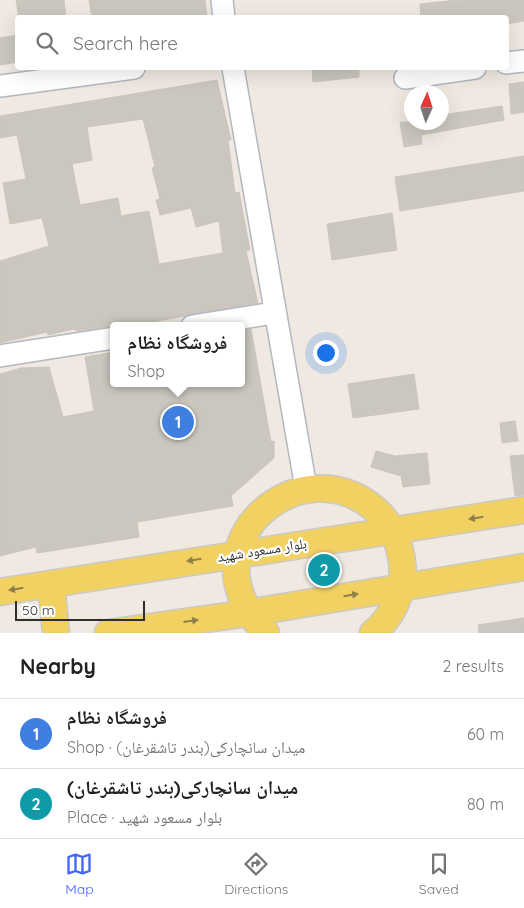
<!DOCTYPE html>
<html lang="en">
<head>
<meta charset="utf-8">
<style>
  body { margin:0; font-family:Quicksand,"Noto Naskh Arabic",sans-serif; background:#f6f6f6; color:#222 }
  .compass { position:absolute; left:404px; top:85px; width:45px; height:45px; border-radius:50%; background:#fff; box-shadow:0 5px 20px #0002; rotate:3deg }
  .scale { position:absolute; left:15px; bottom:12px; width:130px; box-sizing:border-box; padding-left:5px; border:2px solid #2e2e2e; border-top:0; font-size:14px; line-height:18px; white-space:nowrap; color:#2e2e2e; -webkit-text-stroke:4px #fff; paint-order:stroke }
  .you { position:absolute; left:325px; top:352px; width:18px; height:18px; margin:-12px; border:4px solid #fff; border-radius:50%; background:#1a73e8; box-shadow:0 0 0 8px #1a73e833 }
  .badge { display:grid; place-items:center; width:32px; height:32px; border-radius:50%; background:#4264fb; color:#fff; font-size:16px; font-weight:700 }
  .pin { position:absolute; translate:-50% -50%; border:2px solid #fff; box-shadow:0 1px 5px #0006 }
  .popup { position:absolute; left:110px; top:322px; width:135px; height:65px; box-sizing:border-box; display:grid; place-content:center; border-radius:5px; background:#fff; filter:drop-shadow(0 1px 4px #0005); font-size:16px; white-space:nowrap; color:#767676 }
  .popup b { font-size:19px; color:#222 }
  .popup::after { content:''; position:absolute; left:50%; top:100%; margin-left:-10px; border:10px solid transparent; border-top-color:#fff }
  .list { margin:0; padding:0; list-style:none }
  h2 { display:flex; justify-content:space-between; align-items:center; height:65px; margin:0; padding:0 20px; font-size:21px }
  h2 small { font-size:16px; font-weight:400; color:#767676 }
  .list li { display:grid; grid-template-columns:32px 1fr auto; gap:15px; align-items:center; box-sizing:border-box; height:70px; padding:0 20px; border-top:1px solid #e0e0e0 }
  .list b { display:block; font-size:19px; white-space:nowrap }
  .list p { margin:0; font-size:16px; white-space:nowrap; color:#767676 }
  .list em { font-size:16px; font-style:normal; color:#767676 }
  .icon { flex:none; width:28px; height:28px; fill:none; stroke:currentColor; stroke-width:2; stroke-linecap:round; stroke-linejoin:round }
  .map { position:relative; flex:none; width:524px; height:633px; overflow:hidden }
  .search { position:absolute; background:#fff; box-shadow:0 5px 20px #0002; left:15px; right:15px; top:15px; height:55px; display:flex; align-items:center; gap:12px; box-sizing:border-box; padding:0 18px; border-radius:5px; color:#767676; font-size:19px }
  .sheet { height:205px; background:#fff }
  nav { display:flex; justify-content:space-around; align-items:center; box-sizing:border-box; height:70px; border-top:1px solid #e0e0e0; background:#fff; font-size:14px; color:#767676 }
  nav a { display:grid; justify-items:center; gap:2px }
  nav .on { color:#4264fb }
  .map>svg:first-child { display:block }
</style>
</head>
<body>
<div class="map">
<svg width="524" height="633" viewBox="0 0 524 633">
  <rect width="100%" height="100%" fill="#efe9e1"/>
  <!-- building -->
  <g fill="#cbc7bf" stroke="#cbc5ba" fill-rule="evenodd">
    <polygon points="16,0 64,0 66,18 19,18"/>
    <polygon points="89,0 205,0 207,18 92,18"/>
    <polygon points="457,0 524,0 524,21 506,24 506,18 421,18 420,4"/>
    <polygon points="18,35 18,62 0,65 0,38"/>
    <polygon points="312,68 359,68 359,77 313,82"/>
    <path d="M217 80 231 140H228L235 193 239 192 250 250 246 251 258 303 140 324V322L76 331 74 329 48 335 47 332 0 343V261L49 246 42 218 10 224 3 183 26 179 17 135 0 138V116ZM143 119 155 167 152 168 160 199 156 200 160 215 191 208 196 227 219 221 223 253 159 264 149 211 121 216 118 198 80 205 72 164 92 160 87 127Z"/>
    <polygon points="524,82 524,112 511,114 509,84"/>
    <polygon points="502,106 504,120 421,135 422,144 404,147 400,122 442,122 442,115"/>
    <polygon points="524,156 524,191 400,211 395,177"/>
    <polygon points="392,213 397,250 332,260 327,224"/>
    <polygon points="251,329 271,442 274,441 274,458 231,496 233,506 137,522 139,537 37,553 36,547 0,556 0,374 21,368 49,367 63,417 94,411 85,357 114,352 114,383 242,383 242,331"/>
    <polygon points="414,374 419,409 353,418 348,384"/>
    <polygon points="515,421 518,441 502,443 500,423"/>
    <polygon points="376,451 395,456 427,453 430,484 403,487 401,476 371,467"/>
    <polygon points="524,455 524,495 515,496 510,456"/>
    <polygon points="524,618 524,633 479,633 478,625"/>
  </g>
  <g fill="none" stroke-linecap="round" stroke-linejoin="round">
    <!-- minor casing -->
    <g stroke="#b4b7c1" stroke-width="24">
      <g id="minor">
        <polyline points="222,0 224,18"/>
        <polyline points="506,63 524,61"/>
        <polyline points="233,68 306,488"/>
        <polyline points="405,78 475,68"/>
        <polyline points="0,86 134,68"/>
        <polyline points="192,326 274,313"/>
        <polyline points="0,356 114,338"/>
      </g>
    </g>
    <!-- major casing -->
    <g stroke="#c9c9c9" stroke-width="29">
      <g id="major">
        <polyline points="51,584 56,633"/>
        <polyline points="0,592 524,510"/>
        <polyline points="108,633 248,613 524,567"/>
        <path d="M266 633C255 621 246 610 241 595 214 522 304 459 367 503 387 517 399 537 402 562 406 588 393 617 373 633"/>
      </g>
    </g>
    <!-- minor -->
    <use href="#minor" stroke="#fff" stroke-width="21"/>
    <!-- major -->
    <use href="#major" stroke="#f2d163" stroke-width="26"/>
  </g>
  <!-- one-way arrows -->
  <defs><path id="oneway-solid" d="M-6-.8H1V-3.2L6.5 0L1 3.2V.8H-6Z" transform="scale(1.25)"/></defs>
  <g fill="#908048">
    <use href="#oneway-solid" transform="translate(476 518) rotate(171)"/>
    <use href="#oneway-solid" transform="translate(194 560) rotate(171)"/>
    <use href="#oneway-solid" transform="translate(16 589) rotate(171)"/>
    <use href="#oneway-solid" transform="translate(351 595) rotate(-9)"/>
    <use href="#oneway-solid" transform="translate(191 621) rotate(-8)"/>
  </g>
  <g text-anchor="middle" stroke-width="4.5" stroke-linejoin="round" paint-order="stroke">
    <!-- street labels -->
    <g font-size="14" fill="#2e2e2e" stroke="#fff">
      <text transform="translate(262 550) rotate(-9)" y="5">بلوار مسعود شهید</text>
    </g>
  </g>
</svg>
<svg class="compass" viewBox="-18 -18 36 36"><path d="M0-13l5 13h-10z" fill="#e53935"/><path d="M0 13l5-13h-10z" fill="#767676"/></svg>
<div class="scale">50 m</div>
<div class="you"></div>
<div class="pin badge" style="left:178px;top:422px;background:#3f7fe0">1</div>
<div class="popup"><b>فروشگاه نظام</b>Shop</div>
<div class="pin badge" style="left:324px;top:570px;background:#0f9aa8">2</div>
<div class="search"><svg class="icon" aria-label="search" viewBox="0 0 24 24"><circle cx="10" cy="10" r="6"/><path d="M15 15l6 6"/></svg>Search here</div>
</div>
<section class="sheet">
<h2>Nearby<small>2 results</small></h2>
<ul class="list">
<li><span class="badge" style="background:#3f7fe0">1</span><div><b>فروشگاه نظام</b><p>Shop · میدان سانچارکی(بندر تاشقرغان)</p></div><em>60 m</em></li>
<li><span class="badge" style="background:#0f9aa8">2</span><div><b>میدان سانچارکی(بندر تاشقرغان)</b><p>Place · بلوار مسعود شهید</p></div><em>80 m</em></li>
</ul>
</section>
<nav>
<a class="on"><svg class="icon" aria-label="map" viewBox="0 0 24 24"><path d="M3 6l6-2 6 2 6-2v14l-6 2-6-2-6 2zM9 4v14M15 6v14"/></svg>Map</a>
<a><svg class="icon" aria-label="directions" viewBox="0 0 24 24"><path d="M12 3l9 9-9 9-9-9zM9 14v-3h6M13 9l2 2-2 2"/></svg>Directions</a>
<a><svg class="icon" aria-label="saved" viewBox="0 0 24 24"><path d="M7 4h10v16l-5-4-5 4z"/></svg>Saved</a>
</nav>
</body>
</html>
